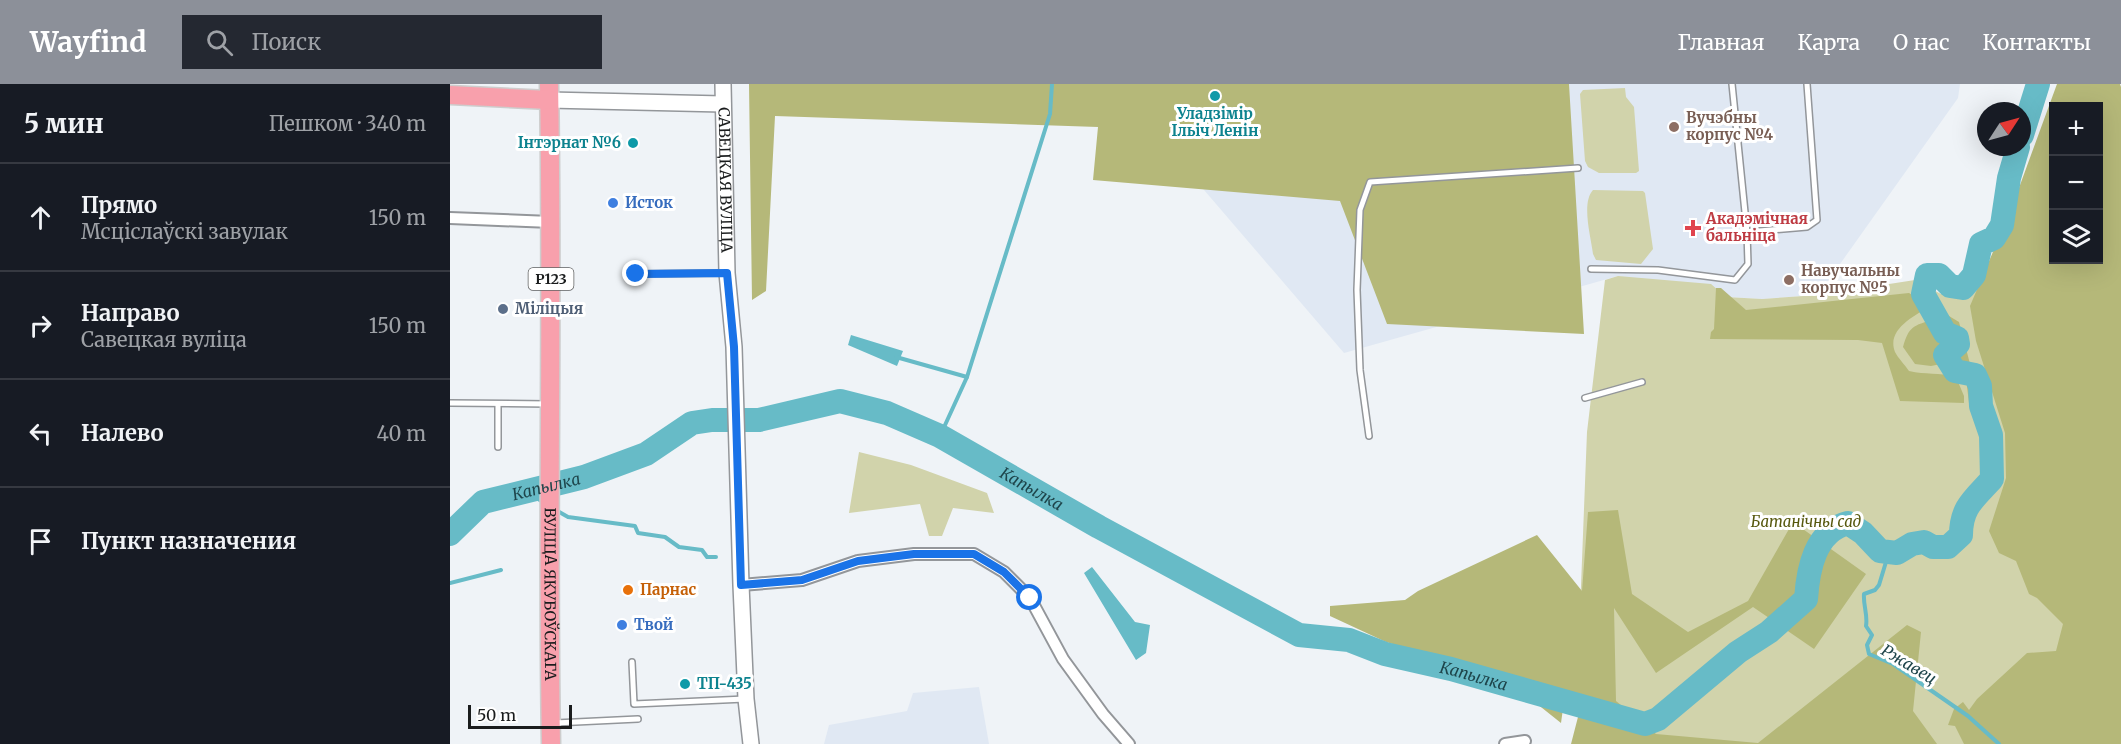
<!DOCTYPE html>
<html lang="ru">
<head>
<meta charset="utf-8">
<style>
  body { margin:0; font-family:Merriweather,serif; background:#242831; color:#f1f3f6 }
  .controls { position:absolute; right:18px; top:18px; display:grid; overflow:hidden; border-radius:0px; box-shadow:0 6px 24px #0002 }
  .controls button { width:54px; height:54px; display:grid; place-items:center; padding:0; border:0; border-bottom:2px solid #363941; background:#171b24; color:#f1f3f6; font:30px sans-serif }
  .compass { position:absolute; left:1527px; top:18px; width:54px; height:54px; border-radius:50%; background:#171b24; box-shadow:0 6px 24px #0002; rotate:54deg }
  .scale { position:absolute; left:18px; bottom:15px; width:104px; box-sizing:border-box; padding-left:6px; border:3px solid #1a1c1d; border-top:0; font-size:16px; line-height:21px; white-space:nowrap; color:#1a1c1d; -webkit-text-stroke:4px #fff; paint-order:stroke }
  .stop { position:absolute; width:18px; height:18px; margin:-14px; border:4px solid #1a73e8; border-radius:50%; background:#fff }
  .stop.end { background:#1a73e8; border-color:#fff; box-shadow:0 2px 6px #0008 }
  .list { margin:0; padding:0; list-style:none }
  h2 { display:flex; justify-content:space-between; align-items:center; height:78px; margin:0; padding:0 24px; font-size:26px }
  h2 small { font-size:20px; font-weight:400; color:#9ea1a6 }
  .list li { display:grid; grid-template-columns:39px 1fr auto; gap:18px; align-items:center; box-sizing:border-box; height:108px; padding:0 24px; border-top:2px solid #363941 }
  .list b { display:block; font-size:22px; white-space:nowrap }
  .list p { margin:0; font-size:20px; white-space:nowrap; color:#9ea1a6 }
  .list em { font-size:20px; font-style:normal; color:#9ea1a6 }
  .icon { flex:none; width:33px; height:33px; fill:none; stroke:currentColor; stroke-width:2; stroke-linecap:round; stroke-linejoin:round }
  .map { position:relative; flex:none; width:1671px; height:660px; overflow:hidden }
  header { display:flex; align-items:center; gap:36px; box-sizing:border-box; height:84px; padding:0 30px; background:#8c9099; color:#fff }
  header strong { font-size:28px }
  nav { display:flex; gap:33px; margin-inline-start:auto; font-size:21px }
  .search { width:420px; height:54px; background:#242831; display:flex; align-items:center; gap:15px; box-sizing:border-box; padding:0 21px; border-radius:0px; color:#9ea1a6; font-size:22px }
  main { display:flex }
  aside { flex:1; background:#171b24 }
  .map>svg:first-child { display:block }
</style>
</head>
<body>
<header>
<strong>Wayfind</strong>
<div class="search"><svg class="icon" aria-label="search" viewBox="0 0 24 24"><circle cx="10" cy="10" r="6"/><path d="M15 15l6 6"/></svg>Поиск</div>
<nav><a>Главная</a><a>Карта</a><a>О нас</a><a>Контакты</a></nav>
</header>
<main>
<aside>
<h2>5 мин<small>Пешком · 340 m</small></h2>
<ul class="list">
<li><svg class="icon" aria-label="ahead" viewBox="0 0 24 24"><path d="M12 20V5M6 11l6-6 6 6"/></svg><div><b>Прямо</b><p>Мсціслаўскі завулак</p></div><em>150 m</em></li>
<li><svg class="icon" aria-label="right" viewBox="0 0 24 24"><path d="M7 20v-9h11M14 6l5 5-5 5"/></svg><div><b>Направо</b><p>Савецкая вуліца</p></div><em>150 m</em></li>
<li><svg class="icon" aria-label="left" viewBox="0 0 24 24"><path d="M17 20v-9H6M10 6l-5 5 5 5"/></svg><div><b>Налево</b></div><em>40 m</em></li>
<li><svg class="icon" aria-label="arrive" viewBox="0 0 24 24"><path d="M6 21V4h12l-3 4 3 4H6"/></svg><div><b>Пункт назначения</b></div></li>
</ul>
</aside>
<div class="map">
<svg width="1671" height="660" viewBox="0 0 1671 660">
  <rect width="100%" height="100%" fill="#eff3f7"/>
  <!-- built -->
  <g fill="#e0e8f3">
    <polygon points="663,0 1510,0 1508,14 1368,211 1312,215 1276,213 1168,192 894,269"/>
    <polygon points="529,603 539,660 374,660 379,641 457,627 463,609"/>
  </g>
  <!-- green -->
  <g fill="#d1d3ab">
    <polygon points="1175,4 1176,13 1184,23 1189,87 1186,89 1149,89 1138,83 1135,77 1130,10 1133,6"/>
    <path d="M1143 106 1193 107 1195 109 1203 165 1191 180 1146 176 1143 170C1141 153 1131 119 1143 106Z"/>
    <polygon points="1168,192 1261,200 1276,213 1312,215 1368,211 1465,196 1491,210 1538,198 1641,609 1563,660 1184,660 1127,604 1137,348 1155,196"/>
    <polygon points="409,368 461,381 537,409 544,429 503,424 492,452 479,452 470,420 399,429"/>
  </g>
  <!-- forest -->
  <g fill="#b5b879" fill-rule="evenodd">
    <polygon points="299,0 1119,0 1134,250 937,240 890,117 643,96 648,43 325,32 316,207 302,216"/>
    <path d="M1607 0H1670L1671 3V660H1514L1505 642 1498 641 1504 625 1513 618 1519 626 1527 615 1577 569 1606 567 1613 540 1587 514 1579 510 1566 477 1549 469 1539 447 1556 394 1555 349 1526 257 1520 222 1562 123ZM1604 22H1648V176H1604Z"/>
    <path d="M1266 204H1271L1296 226 1459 209 1480 222C1465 232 1436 245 1445 268 1448 274 1455 281 1459 287 1476 291 1488 288 1506 293L1514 312V319L1450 317 1432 259 1408 256 1260 255 1261 248 1264 245Z"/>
    <path d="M1489 226 1509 238 1530 318 1526 320 1519 319 1515 286 1496 279 1481 282 1465 280 1453 263C1459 242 1463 242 1484 235Z"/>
    <polygon points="1168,426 1182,510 1238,548 1298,517 1343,438 1416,490 1364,565 1303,523 1206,589 1164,524 1166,617 1206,650 1308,659 1457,541 1471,548 1463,627 1487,660 1121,660 1128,633 1130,615 1115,610 1111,639 1056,595 936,558 880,532 880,522 955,516 968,507 1087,451 1132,507 1138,428"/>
  </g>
  <!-- water -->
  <g fill="#67bbc7">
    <polygon points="401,251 453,267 447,282 398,261"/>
    <polygon points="642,483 685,538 700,541 696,569 686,576 634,489"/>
  </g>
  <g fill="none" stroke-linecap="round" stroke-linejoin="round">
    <!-- stream -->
    <g stroke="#67bbc7" stroke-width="4">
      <polyline points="446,273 517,293"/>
      <polyline points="490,352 517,293 600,30 602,0"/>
      <polyline points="76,407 93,418"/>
      <polyline points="104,425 118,433 185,442 188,449 215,453 229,463 252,466 257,473 266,473"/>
      <path d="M1439 468 1429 501 1425 506 1414 510C1413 521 1418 531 1416 542L1422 551 1417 561 1419 570 1443 580 1518 632 1549 660"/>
      <polyline points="0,499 51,486"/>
    </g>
    <!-- river -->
    <g stroke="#67bbc7" stroke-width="24">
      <polyline points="1572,51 1588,0"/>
      <path id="s1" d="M0 450 33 418 134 393 196 370 242 339 262 336H309L390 317 437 329 490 352 649 443 849 551 899 556 935 570 1001 585 1195 640 1208 635 1288 568 1319 548 1356 515C1358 485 1365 447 1398 439L1413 449 1430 467 1447 469 1462 460 1474 458 1483 463H1498L1511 451C1511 423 1524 415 1542 395L1541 351 1531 322 1530 302 1525 291 1505 287 1495 271 1508 260 1507 254 1495 249 1473 210 1477 191H1489L1500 202 1513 204 1524 191 1531 160 1544 154 1552 141 1559 94 1568 63"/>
    </g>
    <!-- lane casing -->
    <g stroke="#93969a" stroke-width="8">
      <g id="lane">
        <polyline points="1282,0 1297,148 1357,143 1367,136 1357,0"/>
        <polyline points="1141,185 1208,186 1285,196 1298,180 1297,148"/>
        <polyline points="186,190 275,189"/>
        <polyline points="1135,314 1192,298"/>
        <polyline points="0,319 98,320"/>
        <polyline points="919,352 910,286 907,206 910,126 920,98 1128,84"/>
        <polyline points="48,363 48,320"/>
        <polyline points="182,578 184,620 295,615"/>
        <polyline points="105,639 188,635"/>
      </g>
    </g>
    <!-- street casing -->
    <g stroke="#93969a" stroke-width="14">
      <g id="street">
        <polyline points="0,134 101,138"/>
        <polyline points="291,501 352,496 408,477 464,470 524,470 554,488 580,514 613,575 653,630 679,660"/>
        <polyline points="1055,660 1075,657"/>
      </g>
    </g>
    <!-- secondary casing -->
    <g stroke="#93969a" stroke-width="18">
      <g id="secondary">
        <path id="s2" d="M273 0 277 189 284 263 291 501 296 615 301 660"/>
        <polyline points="99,16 273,20"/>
      </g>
    </g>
    <!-- primary casing -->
    <g stroke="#cdcdcd" stroke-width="21">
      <g id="primary">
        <path id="s3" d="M99 0C103 220 97 440 101 660"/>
        <polyline points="0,11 99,16"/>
      </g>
    </g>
    <!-- lane -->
    <use href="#lane" stroke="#fff" stroke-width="5"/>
    <!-- street -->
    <use href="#street" stroke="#fff" stroke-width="10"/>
    <!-- secondary -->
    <use href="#secondary" stroke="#fff" stroke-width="15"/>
    <!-- primary -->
    <use href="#primary" stroke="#f8a0ac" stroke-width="18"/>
  </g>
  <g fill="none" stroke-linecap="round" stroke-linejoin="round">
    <!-- route -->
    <polyline stroke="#1a73e8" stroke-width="8" points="186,190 277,189 284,263 291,501 352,496 408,477 464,470 524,470 554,488 580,514"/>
  </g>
  <!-- markers -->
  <g fill="#0f9aa8" stroke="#fff" stroke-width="2">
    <circle cx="765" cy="12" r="6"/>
    <circle cx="183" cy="59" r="6"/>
    <circle cx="235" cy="600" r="6"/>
  </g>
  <g fill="#8d6e63" stroke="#fff" stroke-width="2">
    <circle cx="1224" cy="43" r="6"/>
    <circle cx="1339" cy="196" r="6"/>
  </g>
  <g fill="#3f7fe0" stroke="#fff" stroke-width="2">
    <circle cx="163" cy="119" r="6"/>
    <circle cx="172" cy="541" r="6"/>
  </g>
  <path fill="#e0444e" stroke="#fff" stroke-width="2" d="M1240 135h6v6h6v6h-6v6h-6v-6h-6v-6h6z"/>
  <circle fill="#5c6f8a" stroke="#fff" stroke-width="2" cx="53" cy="225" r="6"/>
  <circle fill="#e8710a" stroke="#fff" stroke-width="2" cx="178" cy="506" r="6"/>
  <g text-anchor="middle" stroke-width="6" stroke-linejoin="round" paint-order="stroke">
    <!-- shield labels -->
    <rect fill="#fff" stroke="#5f6061" stroke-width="1.5" x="78.5" y="184" width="45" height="22" rx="4.5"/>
    <g font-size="14" font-weight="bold" fill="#1a1c1d">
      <text x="101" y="200">Р123</text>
    </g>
    <!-- culture labels -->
    <g font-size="15" font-weight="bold" fill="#0d838f" stroke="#fff">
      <text x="765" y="35">Уладзімір<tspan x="765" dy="17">Ільіч Ленін</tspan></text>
      <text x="171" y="64" text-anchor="end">Інтэрнат №6</text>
      <text x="247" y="605" text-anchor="start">ТП-435</text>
    </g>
    <!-- education labels -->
    <g font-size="15" font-weight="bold" fill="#785e54" stroke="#fff" text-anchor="start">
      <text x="1236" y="39">Вучэбны<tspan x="1236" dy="17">корпус №4</tspan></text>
      <text x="1351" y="192">Навучальны<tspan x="1351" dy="17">корпус №5</tspan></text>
    </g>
    <!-- street labels -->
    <g font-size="15" fill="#1a1c1d" stroke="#fff">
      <text dy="5" stroke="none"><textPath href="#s2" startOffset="96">САВЕЦКАЯ ВУЛІЦА</textPath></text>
      <text dy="5" stroke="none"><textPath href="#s3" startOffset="510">ВУЛІЦА ЯКУБОЎСКАГА</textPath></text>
    </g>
    <!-- shop labels -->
    <g font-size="15" font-weight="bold" fill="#366cbe" stroke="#fff" text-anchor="start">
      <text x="175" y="124">Исток</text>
      <text x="184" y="546">Твой</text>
    </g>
    <!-- health labels -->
    <g font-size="15" font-weight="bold" fill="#be3a42" stroke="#fff" text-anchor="start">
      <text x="1256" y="140">Акадэмічная<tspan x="1256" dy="17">бальніца</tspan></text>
    </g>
    <!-- service labels -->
    <g font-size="15" font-weight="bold" fill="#4e5e75" stroke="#fff" text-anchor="start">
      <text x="65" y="230">Міліцыя</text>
    </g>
    <!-- park labels -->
    <g font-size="15" font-style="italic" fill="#57580e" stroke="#fff">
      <text x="1356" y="443">Батанічны сад</text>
    </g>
    <!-- food labels -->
    <g font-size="15" font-weight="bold" fill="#c56008" stroke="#fff" text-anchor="start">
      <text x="190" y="511">Парнас</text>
    </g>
    <!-- water labels -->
    <g font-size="16" font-style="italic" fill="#1e454b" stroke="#fff">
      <text dy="6" stroke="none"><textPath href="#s1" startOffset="111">Капылка</textPath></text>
      <text dy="6" stroke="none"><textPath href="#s1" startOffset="634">Капылка</textPath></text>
      <text transform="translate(1459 580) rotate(31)" y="6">Ржавец</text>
      <text dy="6" stroke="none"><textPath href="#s1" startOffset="1119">Капылка</textPath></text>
    </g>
  </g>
</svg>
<div class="controls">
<button>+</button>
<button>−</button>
<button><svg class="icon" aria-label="layers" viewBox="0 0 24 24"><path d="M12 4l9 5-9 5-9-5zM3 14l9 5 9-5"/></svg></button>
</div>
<svg class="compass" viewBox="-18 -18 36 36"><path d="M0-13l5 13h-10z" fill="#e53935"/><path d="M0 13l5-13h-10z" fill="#9ea1a6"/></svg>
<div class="scale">50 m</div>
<div class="stop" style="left:580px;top:514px"></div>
<div class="stop end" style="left:186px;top:190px"></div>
</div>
</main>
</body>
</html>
